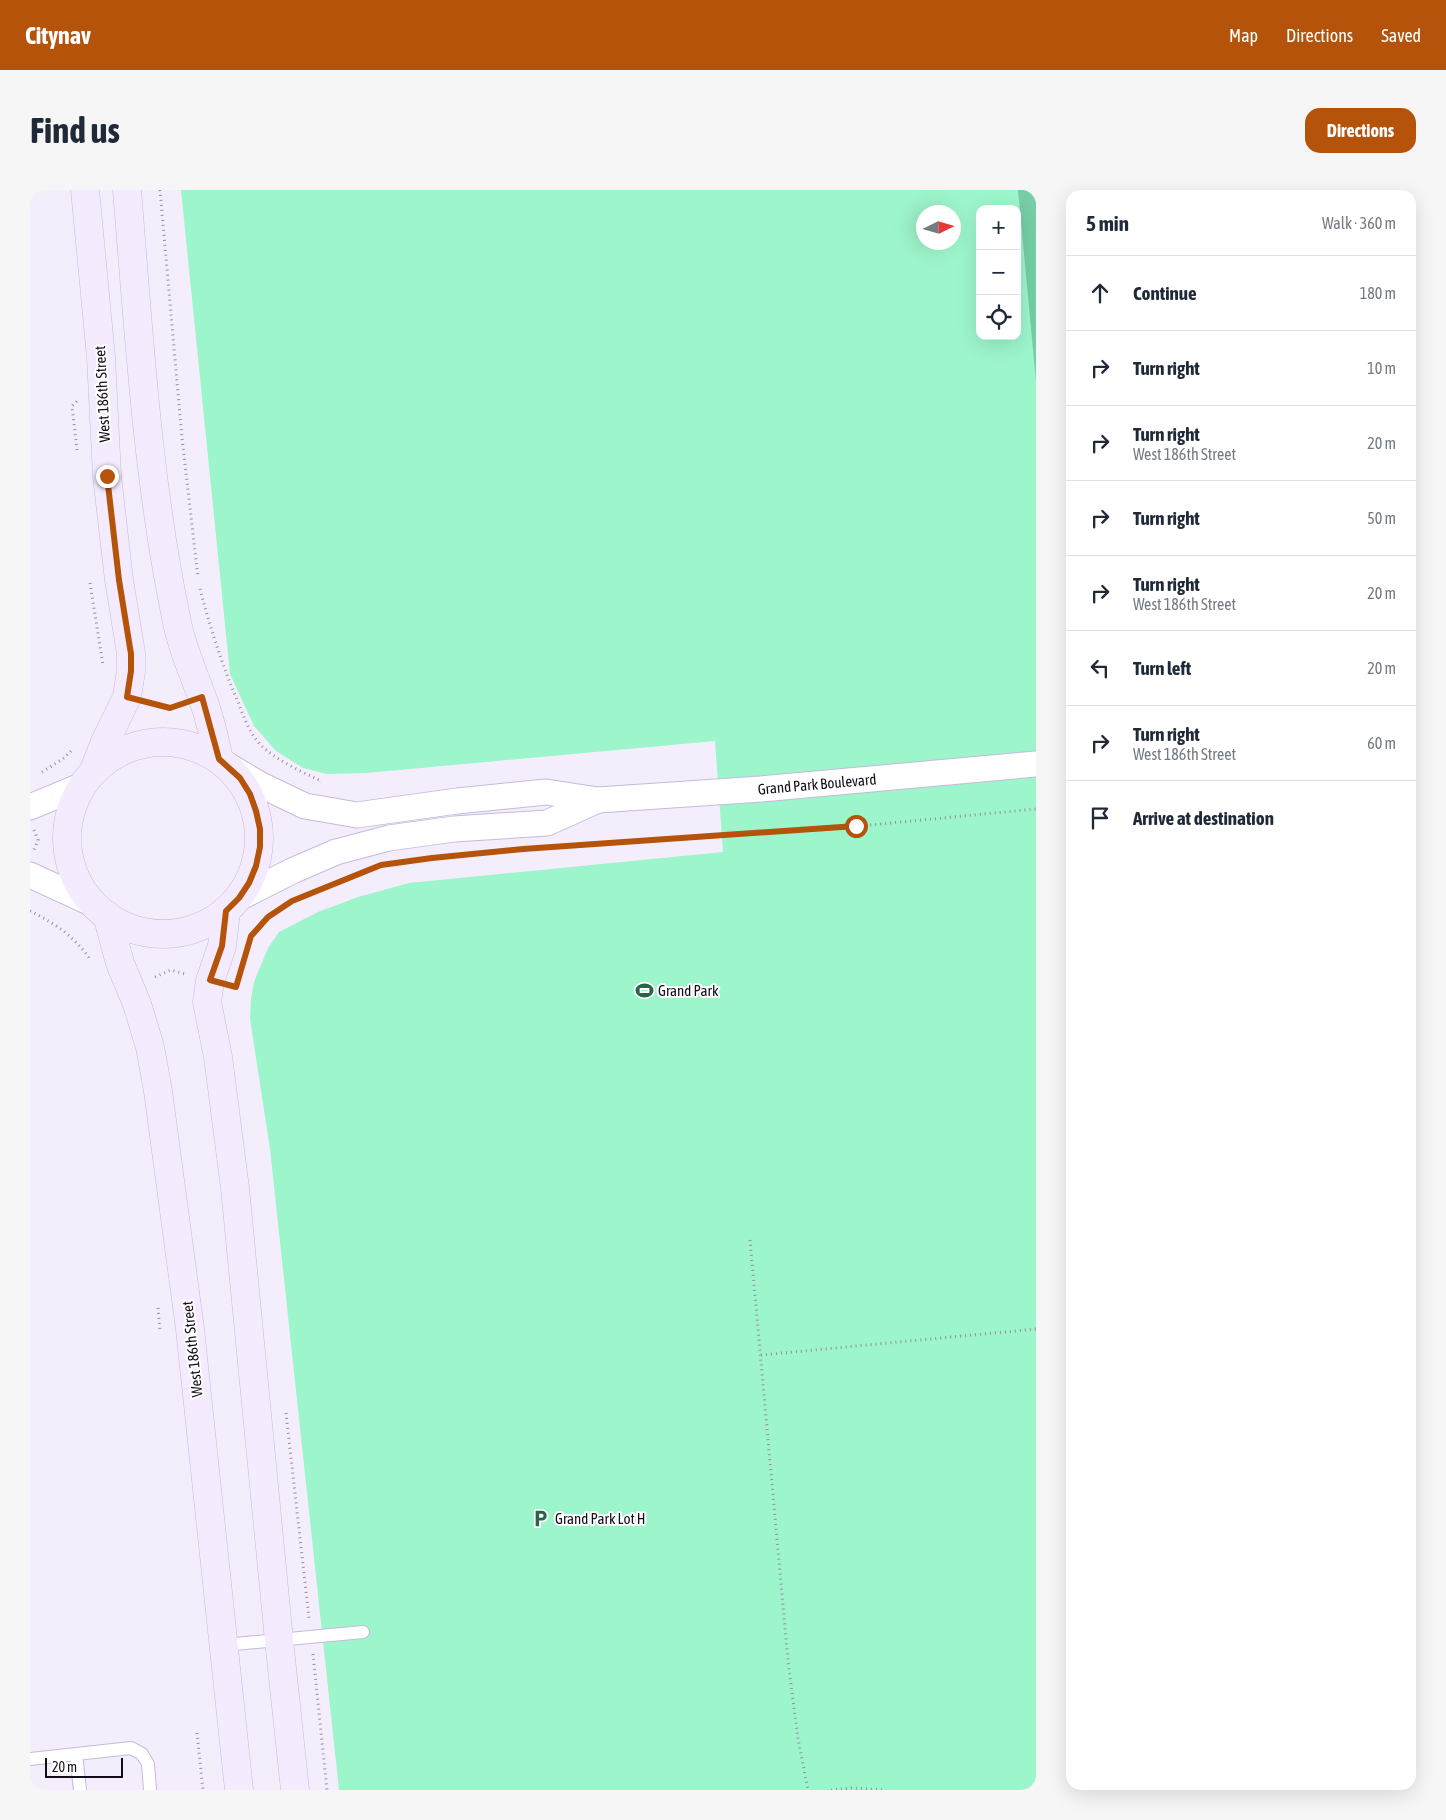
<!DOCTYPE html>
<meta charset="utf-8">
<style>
:root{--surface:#fff;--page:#f6f6f7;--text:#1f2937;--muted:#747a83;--line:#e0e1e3;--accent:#b45309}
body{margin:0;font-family:"Asap Condensed",sans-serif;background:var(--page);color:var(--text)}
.controls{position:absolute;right:15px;top:15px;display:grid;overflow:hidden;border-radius:10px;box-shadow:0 5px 20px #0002}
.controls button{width:45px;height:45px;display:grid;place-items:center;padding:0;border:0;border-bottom:1px solid var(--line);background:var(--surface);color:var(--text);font:25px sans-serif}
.compass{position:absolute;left:886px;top:15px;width:45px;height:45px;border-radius:50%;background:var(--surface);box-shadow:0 5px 20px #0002;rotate:85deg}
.scale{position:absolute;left:15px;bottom:12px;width:78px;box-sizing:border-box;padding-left:5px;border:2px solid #130e1a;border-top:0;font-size:14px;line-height:18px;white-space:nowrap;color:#130e1a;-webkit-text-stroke:4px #fff;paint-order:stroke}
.stop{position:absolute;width:15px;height:15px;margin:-11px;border:4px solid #b45309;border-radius:50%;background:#fff}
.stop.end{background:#b45309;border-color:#fff;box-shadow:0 1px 5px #0008}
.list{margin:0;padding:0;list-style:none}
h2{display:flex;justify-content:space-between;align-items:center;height:65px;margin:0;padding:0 20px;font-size:21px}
h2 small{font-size:16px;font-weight:400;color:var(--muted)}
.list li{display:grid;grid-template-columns:32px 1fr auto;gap:15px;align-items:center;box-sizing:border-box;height:75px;padding:0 20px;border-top:1px solid var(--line)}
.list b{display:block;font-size:19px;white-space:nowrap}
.list p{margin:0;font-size:16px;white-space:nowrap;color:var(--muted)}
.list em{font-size:16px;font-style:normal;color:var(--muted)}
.icon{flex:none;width:28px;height:28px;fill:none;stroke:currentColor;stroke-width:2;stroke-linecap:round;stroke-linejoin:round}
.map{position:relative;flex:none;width:1006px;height:1600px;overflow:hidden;border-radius:15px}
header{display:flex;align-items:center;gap:30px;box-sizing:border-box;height:70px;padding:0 25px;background:var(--accent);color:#fff}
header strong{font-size:24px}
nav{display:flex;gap:28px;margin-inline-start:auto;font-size:18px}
.intro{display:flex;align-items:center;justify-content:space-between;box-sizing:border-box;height:120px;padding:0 30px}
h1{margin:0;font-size:35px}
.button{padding:12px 22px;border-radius:15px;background:var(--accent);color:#fff;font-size:18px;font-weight:700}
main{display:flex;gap:30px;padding:0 30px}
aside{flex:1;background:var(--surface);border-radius:15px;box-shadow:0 5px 20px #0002}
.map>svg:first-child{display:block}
</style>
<header>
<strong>Citynav</strong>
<nav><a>Map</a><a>Directions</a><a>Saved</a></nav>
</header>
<div class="intro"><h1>Find us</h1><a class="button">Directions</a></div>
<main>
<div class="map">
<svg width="1006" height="1600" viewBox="0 0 1006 1600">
<rect width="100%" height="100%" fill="#f4eefc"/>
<path fill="#9df5cb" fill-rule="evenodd" d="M151,0H1006V1600H309L240,959L220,829L221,809L224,792L238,758L249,742L288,722L328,707L379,693L693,662L685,551L336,583L297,584L273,578L246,561L224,536L200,484ZM950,19H987V146H950ZM894,22H924V52H894Z"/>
<path fill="#75cea5" d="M988,0H1006V192Z"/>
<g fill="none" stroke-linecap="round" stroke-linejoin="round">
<defs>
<g id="lane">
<path d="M194,1455L333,1442"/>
<path d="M46,1564L50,1600"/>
<path d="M0,1569L101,1558L112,1564L118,1574L120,1600"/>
</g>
<g id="street">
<path d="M197,575L231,595L275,616L327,625L427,611L516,602L568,610L731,599L1006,574"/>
<path d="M0,617L53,595"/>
<path d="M0,685L63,714"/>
<path d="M209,708L262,681L306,662L359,648L424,639L517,633L568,610"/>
</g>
<g id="secondary">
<path d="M55,0L71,167L77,286L89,390L101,463V481L97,507L76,550L64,580"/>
<path d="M97,0C109,144 117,290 147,432C152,458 163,482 172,507C180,527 184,548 189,569"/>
<circle cx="133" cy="648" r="96"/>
<path d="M196,721L192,756L180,791L177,812L188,867L205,998L249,1450L265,1600"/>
<path d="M77,725L90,773L107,814L120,857L128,901L160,1139L209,1600"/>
</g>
</defs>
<use href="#lane" stroke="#c7b9db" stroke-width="14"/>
<use href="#street" stroke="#c7b9db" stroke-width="27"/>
<use href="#secondary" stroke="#c7b9db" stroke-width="29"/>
<g stroke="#96909e" stroke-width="3" stroke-dasharray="1 4" stroke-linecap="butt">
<path d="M130,0L152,248L168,387"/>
<path d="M47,260L42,216L47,211"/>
<path d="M60,393L73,475"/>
<path d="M170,399C180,437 192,475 208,512C214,528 221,547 234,558C250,572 272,582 291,591L290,592"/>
<path d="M121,514L140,519L146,516"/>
<path d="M12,582L34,568L41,561"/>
<path d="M4,640L8,650L4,660"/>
<path d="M531,656L714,643L788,640L1006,619"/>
<path d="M266,710L327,685"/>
<path d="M0,721C23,732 45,747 59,768"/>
<path d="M221,747L238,727L256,715"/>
<path d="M125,787L141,780L155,784"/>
<path d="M720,1050L758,1471L768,1549L778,1600"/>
<path d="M128,1118L130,1140"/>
<path d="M731,1165L1006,1139"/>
<path d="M256,1223L279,1428"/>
<path d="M283,1464L297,1600"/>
<path d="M167,1543L173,1600"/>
<path d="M801,1600L821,1598L856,1600"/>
</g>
<use href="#lane" stroke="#fff" stroke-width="12"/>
<use href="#street" stroke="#fff" stroke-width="25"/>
<use href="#secondary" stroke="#f4ecfe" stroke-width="28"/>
</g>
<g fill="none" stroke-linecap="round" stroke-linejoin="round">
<path stroke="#b45309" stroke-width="6" d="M77,286L89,390L101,464V481L97,507L140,518L172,507L189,569L210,588L220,604L226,621L230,639V657L226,676L219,693L209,708L196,721L192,756L180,790L206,797L221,746L238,727L262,711L351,675L402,668L493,659L826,636"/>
</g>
<defs>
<symbol id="stadium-bare" viewBox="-9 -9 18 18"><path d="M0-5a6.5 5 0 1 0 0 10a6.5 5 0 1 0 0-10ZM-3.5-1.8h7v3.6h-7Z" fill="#2b634a" stroke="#fff" stroke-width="2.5" paint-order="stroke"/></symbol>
<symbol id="parking-bare" viewBox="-9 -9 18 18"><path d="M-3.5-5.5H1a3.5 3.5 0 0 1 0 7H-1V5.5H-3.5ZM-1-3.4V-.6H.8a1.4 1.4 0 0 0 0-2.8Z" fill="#2b634a" stroke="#fff" stroke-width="2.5" paint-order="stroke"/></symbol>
</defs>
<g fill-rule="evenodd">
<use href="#stadium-bare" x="602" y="788" width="25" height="25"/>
<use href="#parking-bare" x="498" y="1316" width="25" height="25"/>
</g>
<g text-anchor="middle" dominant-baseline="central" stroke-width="4" stroke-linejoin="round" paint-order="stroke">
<g font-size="15" fill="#130e1a" stroke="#fff">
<text transform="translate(72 204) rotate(-93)">West 186th Street</text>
<text transform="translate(787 594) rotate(-5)">Grand Park Boulevard</text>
<text transform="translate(162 1159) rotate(-96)">West 186th Street</text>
</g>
<g font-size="15" fill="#130e1a" stroke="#fff" text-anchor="start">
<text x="628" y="800">Grand Park</text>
<text x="525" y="1328">Grand Park Lot H</text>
</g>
</g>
</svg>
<div class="controls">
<button>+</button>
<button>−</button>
<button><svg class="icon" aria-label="locate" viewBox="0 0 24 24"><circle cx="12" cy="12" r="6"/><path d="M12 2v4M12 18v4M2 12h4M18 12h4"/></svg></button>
</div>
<svg class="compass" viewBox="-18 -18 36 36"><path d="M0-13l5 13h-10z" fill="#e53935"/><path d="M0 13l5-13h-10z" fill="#747a83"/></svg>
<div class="scale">20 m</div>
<div class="stop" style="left:826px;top:636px"></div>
<div class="stop end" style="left:77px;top:286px"></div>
</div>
<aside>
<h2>5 min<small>Walk · 360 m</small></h2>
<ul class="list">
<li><svg class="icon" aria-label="ahead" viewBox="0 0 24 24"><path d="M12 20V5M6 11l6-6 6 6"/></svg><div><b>Continue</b></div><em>180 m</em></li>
<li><svg class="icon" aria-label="right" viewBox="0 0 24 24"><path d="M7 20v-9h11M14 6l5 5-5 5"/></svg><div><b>Turn right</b></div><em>10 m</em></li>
<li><svg class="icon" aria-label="right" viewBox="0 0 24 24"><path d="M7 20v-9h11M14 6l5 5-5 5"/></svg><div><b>Turn right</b><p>West 186th Street</p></div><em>20 m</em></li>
<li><svg class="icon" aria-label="right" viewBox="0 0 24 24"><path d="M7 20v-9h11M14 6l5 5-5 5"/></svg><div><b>Turn right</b></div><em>50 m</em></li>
<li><svg class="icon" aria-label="right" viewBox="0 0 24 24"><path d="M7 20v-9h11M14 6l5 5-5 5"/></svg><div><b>Turn right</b><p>West 186th Street</p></div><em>20 m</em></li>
<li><svg class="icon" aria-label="left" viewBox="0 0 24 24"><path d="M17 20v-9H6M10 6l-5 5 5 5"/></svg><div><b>Turn left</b></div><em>20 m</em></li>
<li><svg class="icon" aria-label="right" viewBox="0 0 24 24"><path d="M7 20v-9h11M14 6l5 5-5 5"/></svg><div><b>Turn right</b><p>West 186th Street</p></div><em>60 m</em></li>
<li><svg class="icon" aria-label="arrive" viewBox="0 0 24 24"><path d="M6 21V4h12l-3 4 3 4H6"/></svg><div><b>Arrive at destination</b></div></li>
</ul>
</aside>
</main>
